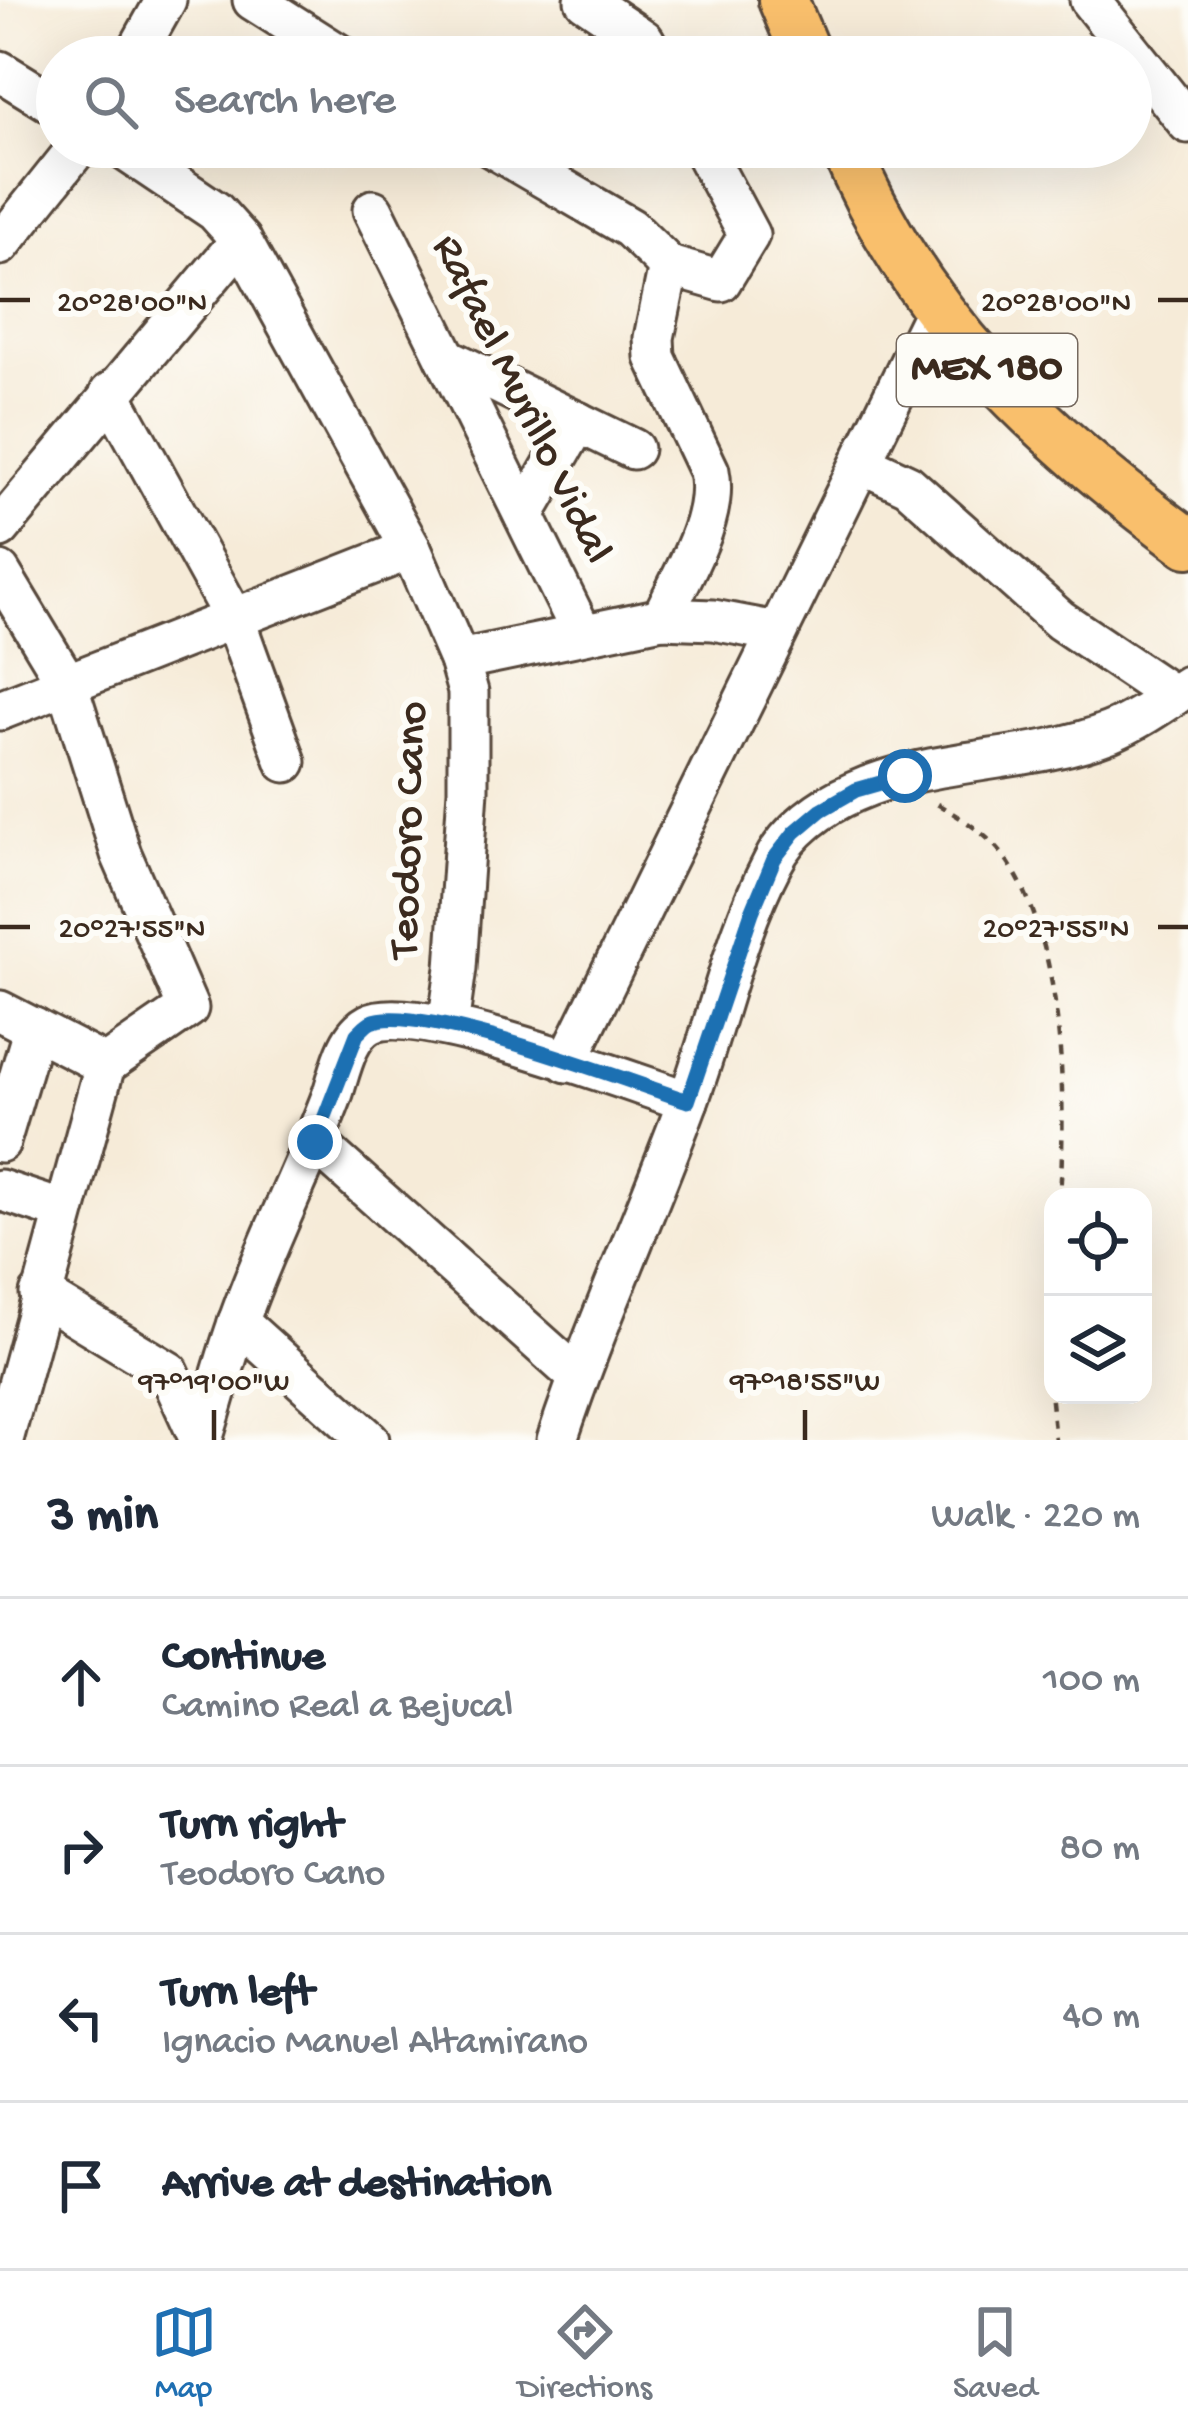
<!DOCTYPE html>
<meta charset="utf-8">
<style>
:root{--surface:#fff;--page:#f2f2f3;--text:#1f2937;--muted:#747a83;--line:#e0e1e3;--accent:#1f6fb2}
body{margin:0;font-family:"Gochi Hand",sans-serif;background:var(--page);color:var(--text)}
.controls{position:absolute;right:36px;bottom:36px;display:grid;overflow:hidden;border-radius:24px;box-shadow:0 12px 48px #0002}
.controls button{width:108px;height:108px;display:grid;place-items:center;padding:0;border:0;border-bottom:3px solid var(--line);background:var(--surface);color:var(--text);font:60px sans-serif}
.stop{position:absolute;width:36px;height:36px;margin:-27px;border:9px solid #1f6fb2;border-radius:50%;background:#fff}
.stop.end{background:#1f6fb2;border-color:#fff;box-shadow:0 3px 12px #0008}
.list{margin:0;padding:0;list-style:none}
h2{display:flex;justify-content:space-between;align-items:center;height:156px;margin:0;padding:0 48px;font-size:51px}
h2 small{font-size:39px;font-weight:400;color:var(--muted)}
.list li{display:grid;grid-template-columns:78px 1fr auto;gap:36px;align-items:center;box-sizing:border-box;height:168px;padding:0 48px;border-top:3px solid var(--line)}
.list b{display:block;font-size:45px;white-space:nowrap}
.list p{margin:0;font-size:39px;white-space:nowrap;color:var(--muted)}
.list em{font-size:39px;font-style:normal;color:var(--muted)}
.icon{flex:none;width:66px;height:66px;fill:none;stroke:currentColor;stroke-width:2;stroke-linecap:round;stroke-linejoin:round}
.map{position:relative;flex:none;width:1188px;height:1440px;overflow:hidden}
.search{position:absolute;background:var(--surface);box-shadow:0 12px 48px #0002;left:36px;right:36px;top:36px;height:132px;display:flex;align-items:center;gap:30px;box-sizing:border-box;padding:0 42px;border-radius:66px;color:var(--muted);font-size:45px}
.sheet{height:828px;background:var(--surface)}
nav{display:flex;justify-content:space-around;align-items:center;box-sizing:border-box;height:168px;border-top:3px solid var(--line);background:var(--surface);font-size:33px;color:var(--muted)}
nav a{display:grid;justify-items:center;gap:6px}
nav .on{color:var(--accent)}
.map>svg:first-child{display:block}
</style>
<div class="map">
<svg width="1188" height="1440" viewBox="0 0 1188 1440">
<rect width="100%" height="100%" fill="#fdfcf7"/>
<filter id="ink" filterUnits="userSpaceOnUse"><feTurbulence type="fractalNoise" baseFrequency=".00833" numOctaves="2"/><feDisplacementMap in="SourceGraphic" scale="24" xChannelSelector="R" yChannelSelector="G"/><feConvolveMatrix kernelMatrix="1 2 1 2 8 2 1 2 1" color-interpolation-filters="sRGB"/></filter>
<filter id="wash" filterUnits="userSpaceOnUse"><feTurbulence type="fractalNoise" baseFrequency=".004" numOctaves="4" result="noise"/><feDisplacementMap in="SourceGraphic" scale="48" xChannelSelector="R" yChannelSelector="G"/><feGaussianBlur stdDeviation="2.7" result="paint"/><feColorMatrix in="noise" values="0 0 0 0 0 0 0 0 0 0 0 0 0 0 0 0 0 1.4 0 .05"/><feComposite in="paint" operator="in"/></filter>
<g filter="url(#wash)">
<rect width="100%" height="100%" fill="#f6ebd8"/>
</g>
<g filter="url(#ink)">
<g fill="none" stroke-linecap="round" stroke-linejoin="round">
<defs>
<g id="minor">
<path d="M253,0L343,57"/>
<path d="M585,0L644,40L653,57"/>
<path d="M1090,0L1188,123"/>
<path d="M134,57L166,0"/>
<path d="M0,71L57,106"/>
<path d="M120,147L215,211L241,240L411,549L459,660L468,692V790L456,968L448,1026"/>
<path d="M491,147L630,228L669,266"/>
<path d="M373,210L582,633"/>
<path d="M0,245L78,147"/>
<path d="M669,266L721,281L749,235L702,147"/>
<path d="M446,358L633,449"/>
<path d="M110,393L234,618L286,762"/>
<path d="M861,463L908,485L1060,620L1173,696"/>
<path d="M524,515L578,422"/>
<path d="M0,528L241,240"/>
<path d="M0,572L67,683L121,854L188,1008L105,1065L3,1440"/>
<path d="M662,618C681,576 719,519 709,471L655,357L654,338L669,266"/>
<path d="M459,660L662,618L713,620L777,632"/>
<path d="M0,710L411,549"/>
<path d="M0,1011L105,1065"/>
<path d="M567,1062L935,311"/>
<path d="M0,1142L34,1028"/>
<path d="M315,1142L578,1377"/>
<path d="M0,1190L64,1211"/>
<path d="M40,1294L169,1372L200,1440"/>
<path d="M238,1322L369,1440"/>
<path d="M202,1440C214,1402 224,1363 237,1326C264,1247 303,1173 332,1096C340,1073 346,1036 369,1024C414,1000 632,1083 688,1101"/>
<path d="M557,1440C595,1325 646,1215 688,1101C717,1023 734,936 773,862C789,830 822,806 854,792C934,756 1029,764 1110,732C1137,721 1164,702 1188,686"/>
</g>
<g id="major">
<path d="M783,0L807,57"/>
<path d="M845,147C918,322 1039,432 1188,543"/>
</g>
</defs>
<use href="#minor" stroke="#57473a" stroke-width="45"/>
<use href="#major" stroke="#57473a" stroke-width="54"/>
<g stroke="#57473a" stroke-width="4.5" stroke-dasharray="9 9" stroke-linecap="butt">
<path d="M937,804C963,819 990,835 1008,862C1065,946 1066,1099 1060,1197"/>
<path d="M1053,1328L1050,1392L1055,1440"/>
</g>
<use href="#minor" stroke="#fff" stroke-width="39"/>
<use href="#major" stroke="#f9bf6c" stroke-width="48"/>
</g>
</g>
<g fill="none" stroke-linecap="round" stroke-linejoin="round" filter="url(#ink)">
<path stroke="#1f6fb2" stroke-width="15" d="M315,1142L357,1034C362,1030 365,1025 371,1022C418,1001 632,1083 688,1101L752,912L774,859L795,832L821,810L856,790L905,776"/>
</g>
<path fill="none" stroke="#3b2a1e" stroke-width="4.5" d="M0,300H30M1158,300H1188M0,927H30M1158,927H1188M214,1410V1440M805,1410V1440"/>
<g text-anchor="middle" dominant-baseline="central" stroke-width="12" stroke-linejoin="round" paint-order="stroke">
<rect fill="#fdfcf7" stroke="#75695f" stroke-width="3" x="897" y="334" width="180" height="72" rx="9"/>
<g font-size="42" font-weight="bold" fill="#3b2a1e">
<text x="987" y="370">MEX 180</text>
</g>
<g font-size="45" fill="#3b2a1e" stroke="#fdfcf7">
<text transform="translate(520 400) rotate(64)">Rafael Murillo Vidal</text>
<text transform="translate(411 830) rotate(-88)">Teodoro Cano</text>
</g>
</g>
<g font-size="30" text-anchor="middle" fill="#3b2a1e" stroke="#fdfcf7" stroke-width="12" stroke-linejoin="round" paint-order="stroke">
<text x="132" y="311">20°28'00"N</text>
<text x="1056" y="311">20°28'00"N</text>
<text x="132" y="937">20°27'55"N</text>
<text x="1056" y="937">20°27'55"N</text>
<text x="214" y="1390">97°19'00"W</text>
<text x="805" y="1390">97°18'55"W</text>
</g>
</svg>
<div class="controls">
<button><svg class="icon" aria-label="locate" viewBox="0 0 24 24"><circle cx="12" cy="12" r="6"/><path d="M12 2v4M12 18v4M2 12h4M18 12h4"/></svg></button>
<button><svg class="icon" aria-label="layers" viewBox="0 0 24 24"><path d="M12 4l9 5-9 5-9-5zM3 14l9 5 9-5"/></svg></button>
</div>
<div class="stop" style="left:905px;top:776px"></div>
<div class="stop end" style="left:315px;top:1142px"></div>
<div class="search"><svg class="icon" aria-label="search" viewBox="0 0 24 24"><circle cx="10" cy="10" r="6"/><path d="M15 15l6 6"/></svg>Search here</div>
</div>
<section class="sheet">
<h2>3 min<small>Walk · 220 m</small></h2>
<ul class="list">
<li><svg class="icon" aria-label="ahead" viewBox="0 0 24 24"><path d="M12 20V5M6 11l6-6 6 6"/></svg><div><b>Continue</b><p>Camino Real a Bejucal</p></div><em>100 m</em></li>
<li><svg class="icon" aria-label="right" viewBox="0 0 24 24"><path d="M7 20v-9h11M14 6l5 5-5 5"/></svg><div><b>Turn right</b><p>Teodoro Cano</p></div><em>80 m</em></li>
<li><svg class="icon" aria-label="left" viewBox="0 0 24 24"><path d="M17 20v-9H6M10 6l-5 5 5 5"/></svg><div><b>Turn left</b><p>Ignacio Manuel Altamirano</p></div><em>40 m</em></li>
<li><svg class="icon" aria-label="arrive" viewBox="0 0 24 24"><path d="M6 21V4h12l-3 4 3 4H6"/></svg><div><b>Arrive at destination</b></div></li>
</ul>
</section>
<nav>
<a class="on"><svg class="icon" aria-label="map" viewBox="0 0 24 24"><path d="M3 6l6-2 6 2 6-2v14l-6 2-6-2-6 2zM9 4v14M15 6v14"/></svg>Map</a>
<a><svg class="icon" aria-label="directions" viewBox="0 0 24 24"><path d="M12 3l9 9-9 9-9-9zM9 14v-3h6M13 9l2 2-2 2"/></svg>Directions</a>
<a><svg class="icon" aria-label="saved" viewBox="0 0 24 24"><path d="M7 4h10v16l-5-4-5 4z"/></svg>Saved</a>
</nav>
